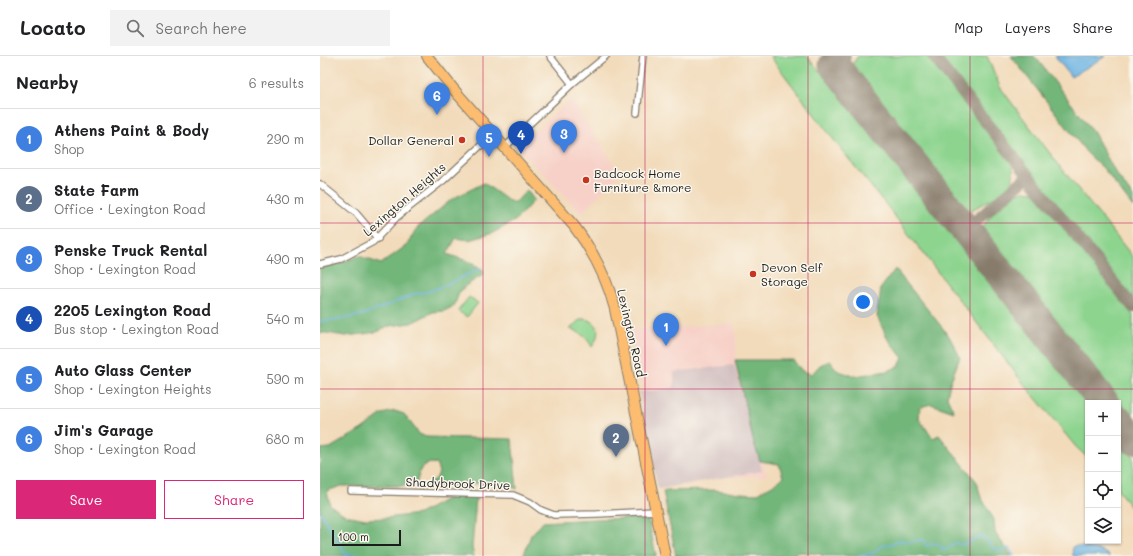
<!DOCTYPE html>
<meta charset="utf-8">
<style>
:root{--surface:#fff;--page:#f2f2f2;--text:#202124;--muted:#757577;--line:#e0e0e0;--accent:#db2777}
body{margin:0;font-family:Mali,sans-serif;background:var(--page);color:var(--text)}
.controls{position:absolute;right:12px;bottom:12px;display:grid;overflow:hidden;border-radius:0px;box-shadow:0 1px 3px #0004}
.controls button{width:36px;height:36px;display:grid;place-items:center;padding:0;border:0;border-bottom:1px solid var(--line);background:var(--surface);color:var(--text);font:20px sans-serif}
.scale{position:absolute;left:12px;bottom:10px;width:69px;box-sizing:border-box;padding-left:4px;border:2px solid #1c1c1c;border-top:0;font-size:11px;line-height:14px;white-space:nowrap;color:#1c1c1c;-webkit-text-stroke:3px #fbf7ec;paint-order:stroke}
.you{position:absolute;left:543px;top:246px;width:14px;height:14px;margin:-10px;border:3px solid #fff;border-radius:50%;background:#1a73e8;box-shadow:0 0 0 6px #1a73e833}
.badge{display:grid;place-items:center;width:26px;height:26px;border-radius:50%;background:var(--accent);color:#fff;font-size:13px;font-weight:700}
.pin{position:absolute;translate:-50% -33px;filter:drop-shadow(0 1px 2px #0008)}
.pin::after{content:'';position:absolute;top:21px;width:14px;height:12px;background:inherit;clip-path:polygon(0 0,100% 0,50% 100%)}
.list{margin:0;padding:0;list-style:none}
h2{display:flex;justify-content:space-between;align-items:center;height:52px;margin:0;padding:0 16px;font-size:17px}
h2 small{font-size:13px;font-weight:400;color:var(--muted)}
.list li{display:grid;grid-template-columns:26px 1fr auto;gap:12px;align-items:center;box-sizing:border-box;height:60px;padding:0 16px;border-top:1px solid var(--line)}
.list b{display:block;font-size:15px;white-space:nowrap}
.list p{margin:0;font-size:13px;white-space:nowrap;color:var(--muted)}
.list em{font-size:13px;font-style:normal;color:var(--muted)}
.actions{display:flex;gap:8px;padding:12px 16px}
.actions a{flex:1;padding:9px 0;border:1px solid var(--accent);border-radius:0px;text-align:center;font-size:14px;color:var(--accent)}
.actions .main{background:var(--accent);color:#fff}
.icon{flex:none;width:22px;height:22px;fill:none;stroke:currentColor;stroke-width:2;stroke-linecap:round;stroke-linejoin:round}
.map{position:relative;flex:none;width:813px;height:500px;overflow:hidden}
header{display:flex;align-items:center;gap:24px;box-sizing:border-box;height:56px;padding:0 20px;background:var(--surface);border-bottom:1px solid var(--line)}
header strong{font-size:19px}
nav{display:flex;gap:22px;margin-inline-start:auto;font-size:14px}
.search{width:280px;height:36px;background:var(--page);display:flex;align-items:center;gap:10px;box-sizing:border-box;padding:0 14px;border-radius:0px;color:var(--muted);font-size:15px}
main{display:flex}
aside{flex:1;background:var(--surface)}
.map>svg:first-child{display:block}
</style>
<header>
<strong>Locato</strong>
<div class="search"><svg class="icon" aria-label="search" viewBox="0 0 24 24"><circle cx="10" cy="10" r="6"/><path d="M15 15l6 6"/></svg>Search here</div>
<nav><a>Map</a><a>Layers</a><a>Share</a></nav>
</header>
<main>
<aside>
<h2>Nearby<small>6 results</small></h2>
<ul class="list">
<li><span class="badge" style="background:#3f7fe0">1</span><div><b>Athens Paint &amp; Body</b><p>Shop</p></div><em>290 m</em></li>
<li><span class="badge" style="background:#5c6f8a">2</span><div><b>State Farm</b><p>Office · Lexington Road</p></div><em>430 m</em></li>
<li><span class="badge" style="background:#3f7fe0">3</span><div><b>Penske Truck Rental</b><p>Shop · Lexington Road</p></div><em>490 m</em></li>
<li><span class="badge" style="background:#1a4fb4">4</span><div><b>2205 Lexington Road</b><p>Bus stop · Lexington Road</p></div><em>540 m</em></li>
<li><span class="badge" style="background:#3f7fe0">5</span><div><b>Auto Glass Center</b><p>Shop · Lexington Heights</p></div><em>590 m</em></li>
<li><span class="badge" style="background:#3f7fe0">6</span><div><b>Jim's Garage</b><p>Shop · Lexington Road</p></div><em>680 m</em></li>
</ul>
<div class="actions"><a class="main">Save</a><a>Share</a></div>
</aside>
<div class="map">
<svg width="813" height="500" viewBox="0 0 813 500">
<rect width="100%" height="100%" fill="#fbf7ec"/>
<filter id="ink" filterUnits="userSpaceOnUse"><feTurbulence type="fractalNoise" baseFrequency=".025" numOctaves="2"/><feDisplacementMap in="SourceGraphic" scale="8" xChannelSelector="R" yChannelSelector="G"/><feConvolveMatrix kernelMatrix="1 2 1 2 8 2 1 2 1" color-interpolation-filters="sRGB"/></filter>
<filter id="wash" filterUnits="userSpaceOnUse"><feTurbulence type="fractalNoise" baseFrequency=".012" numOctaves="4" result="noise"/><feDisplacementMap in="SourceGraphic" scale="16" xChannelSelector="R" yChannelSelector="G"/><feGaussianBlur stdDeviation="0.9" result="paint"/><feColorMatrix in="noise" values="0 0 0 0 0 0 0 0 0 0 0 0 0 0 0 0 0 1.4 0 .05"/><feComposite in="paint" operator="in"/></filter>
<g filter="url(#wash)">
<rect width="100%" height="100%" fill="#f2dbbb"/>
<g fill="#f7d1c8">
<path d="M251,43L300,118L261,157L197,91Z"/>
<path d="M415,268L417,312L447,420L349,424L308,274Z"/>
</g>
<path fill="#d2bfc0" d="M414,309L442,415L338,433L319,336L354,332V316Z"/>
<g fill="#8dd48f" stroke="#547856">
<path d="M450,0H487L499,15L502,13L770,347H768V402L756,391L700,323L567,150L520,92Z"/>
<path d="M538,0H606L692,107C693,113 694,119 692,125C686,137 657,152 645,156L530,12Z"/>
<path d="M619,0H667L680,31L694,50L735,104L813,201V242Z"/>
<path d="M703,135L713,136L721,143L813,259V367L661,177V173C671,159 686,141 703,135Z"/>
<path d="M149,241L158,247L147,261L138,255Z"/>
<path d="M263,263C282,265 280,279 272,291C267,281 260,276 250,273L258,265Z"/>
<path d="M798,382L813,401V454L798,434Z"/>
</g>
<g fill="#72b67a" stroke="#47694b">
<path d="M691,0H714L717,3L774,77L795,116L813,141V151L784,113L767,97Z"/>
<path d="M164,127L190,146H196L207,134L214,144L196,164L173,177L149,184L136,182L127,198L150,206L163,215V219L145,230L139,237L134,250L124,255L113,256L91,267L69,270L57,276L43,278L25,280L7,277H0V212L23,206L39,200L61,208L87,189L96,173L132,143Z"/>
<path d="M575,213L629,280L640,301L630,327L627,341L634,356L611,348L600,351L599,363L613,382L619,379L657,426L660,439L674,464L675,477L692,500H502L500,498L480,496L470,500H356L343,435L395,434L420,437L437,438C446,431 456,429 463,421L459,408L440,405L433,384L415,304H473L482,315L492,318L500,309L510,305L518,315L535,320L568,315L579,310L583,302L567,282L557,260L561,232Z"/>
<path d="M75,355L84,358L99,378L107,381L192,383L197,433L181,426L109,430V427L116,423L119,416L116,408L110,407L101,412L96,428L80,430H21L7,435L10,449L25,459L46,463L66,462L99,458L132,440L156,442L152,492L154,500H0V393L10,392L42,373L62,358Z"/>
<path d="M328,462L336,500H199L204,498L211,479L223,466L275,463Z"/>
</g>
<g fill="#6bb2e2" stroke="#44677f">
<path d="M735,0H786L751,21Z"/>
<path d="M757,490L780,494L790,500H753L752,491Z"/>
</g>
<g fill="none" stroke-linecap="round" stroke-linejoin="round">
<g stroke="#6bb2e2" stroke-width="1.5">
<path d="M0,265L23,263L49,257L94,238L107,236L126,229L161,212"/>
<path d="M0,456L27,500"/>
<path d="M27,498L44,500"/>
<path d="M539,500L554,497L561,490L572,488L581,484L585,486L604,484L605,488L607,490L613,487C618,487 621,489 623,494L627,493L635,487C649,492 651,482 663,480L674,493L680,495L689,492L694,500"/>
</g>
<g stroke="#877c6c" stroke-width="12">
<path d="M613,0L813,251"/>
<path d="M514,9L525,0"/>
<path d="M645,174L708,120"/>
</g>
<g stroke="#877c6c" stroke-width="31">
<path d="M514,9L784,347"/>
<path d="M798,364L813,383"/>
</g>
</g>
</g>
<g filter="url(#ink)">
<g fill="none" stroke-linecap="round" stroke-linejoin="round">
<defs>
<g id="street">
<path d="M230,0L252,28"/>
<path d="M317,57L323,0"/>
<path d="M185,91L252,28L286,0"/>
<path d="M0,128L36,157L58,183"/>
<path d="M0,208L21,203L53,186L77,161L124,124L173,78"/>
<path d="M31,435L193,439L210,446L221,454L234,459L277,458L336,455"/>
</g>
<path id="highway" d="M107,0L135,35L254,170C273,195 287,222 295,253L345,500"/>
</defs>
<use href="#street" stroke="#877c6c" stroke-width="8"/>
<use href="#highway" stroke="#877c6c" stroke-width="12"/>
<use href="#street" stroke="#fff" stroke-width="5.5"/>
<use href="#highway" stroke="#fcbd6f" stroke-width="10"/>
</g>
</g>
<path fill="none" stroke="#c2185b" stroke-width="1" stroke-opacity="0.55" d="M163,0V500M325,0V500M488,0V500M650,0V500M0,167H813M0,333H813"/>
<g fill="#c8321e" stroke="#fbf7ec" stroke-width="1.5">
<circle cx="142" cy="84" r="4"/>
<circle cx="266" cy="124" r="4"/>
<circle cx="433" cy="218" r="4"/>
</g>
<g text-anchor="middle" dominant-baseline="central" stroke-width="3" stroke-linejoin="round" paint-order="stroke">
<g font-size="12" fill="#1c1c1c" stroke="#fbf7ec" text-anchor="start">
<text x="134" y="84" text-anchor="end">Dollar General</text>
<text x="274" y="117">Badcock Home<tspan x="274" dy="14">Furniture &amp;more</tspan></text>
<text x="441" y="211">Devon Self<tspan x="441" dy="14">Storage</tspan></text>
</g>
<g font-size="12" fill="#1c1c1c" stroke="#fbf7ec">
<text transform="translate(84 143) rotate(-41)">Lexington Heights</text>
<text transform="translate(312 277) rotate(77)">Lexington Road</text>
<text transform="translate(138 427) rotate(2)">Shadybrook Drive</text>
</g>
</g>
</svg>
<div class="controls">
<button>+</button>
<button>−</button>
<button><svg class="icon" aria-label="locate" viewBox="0 0 24 24"><circle cx="12" cy="12" r="6"/><path d="M12 2v4M12 18v4M2 12h4M18 12h4"/></svg></button>
<button><svg class="icon" aria-label="layers" viewBox="0 0 24 24"><path d="M12 4l9 5-9 5-9-5zM3 14l9 5 9-5"/></svg></button>
</div>
<div class="scale">100 m</div>
<div class="you"></div>
<div class="pin badge" style="left:346px;top:290px;background:#3f7fe0">1</div>
<div class="pin badge" style="left:296px;top:401px;background:#5c6f8a">2</div>
<div class="pin badge" style="left:244px;top:97px;background:#3f7fe0">3</div>
<div class="pin badge" style="left:201px;top:98px;background:#1a4fb4">4</div>
<div class="pin badge" style="left:169px;top:101px;background:#3f7fe0">5</div>
<div class="pin badge" style="left:117px;top:59px;background:#3f7fe0">6</div>
</div>
</main>
